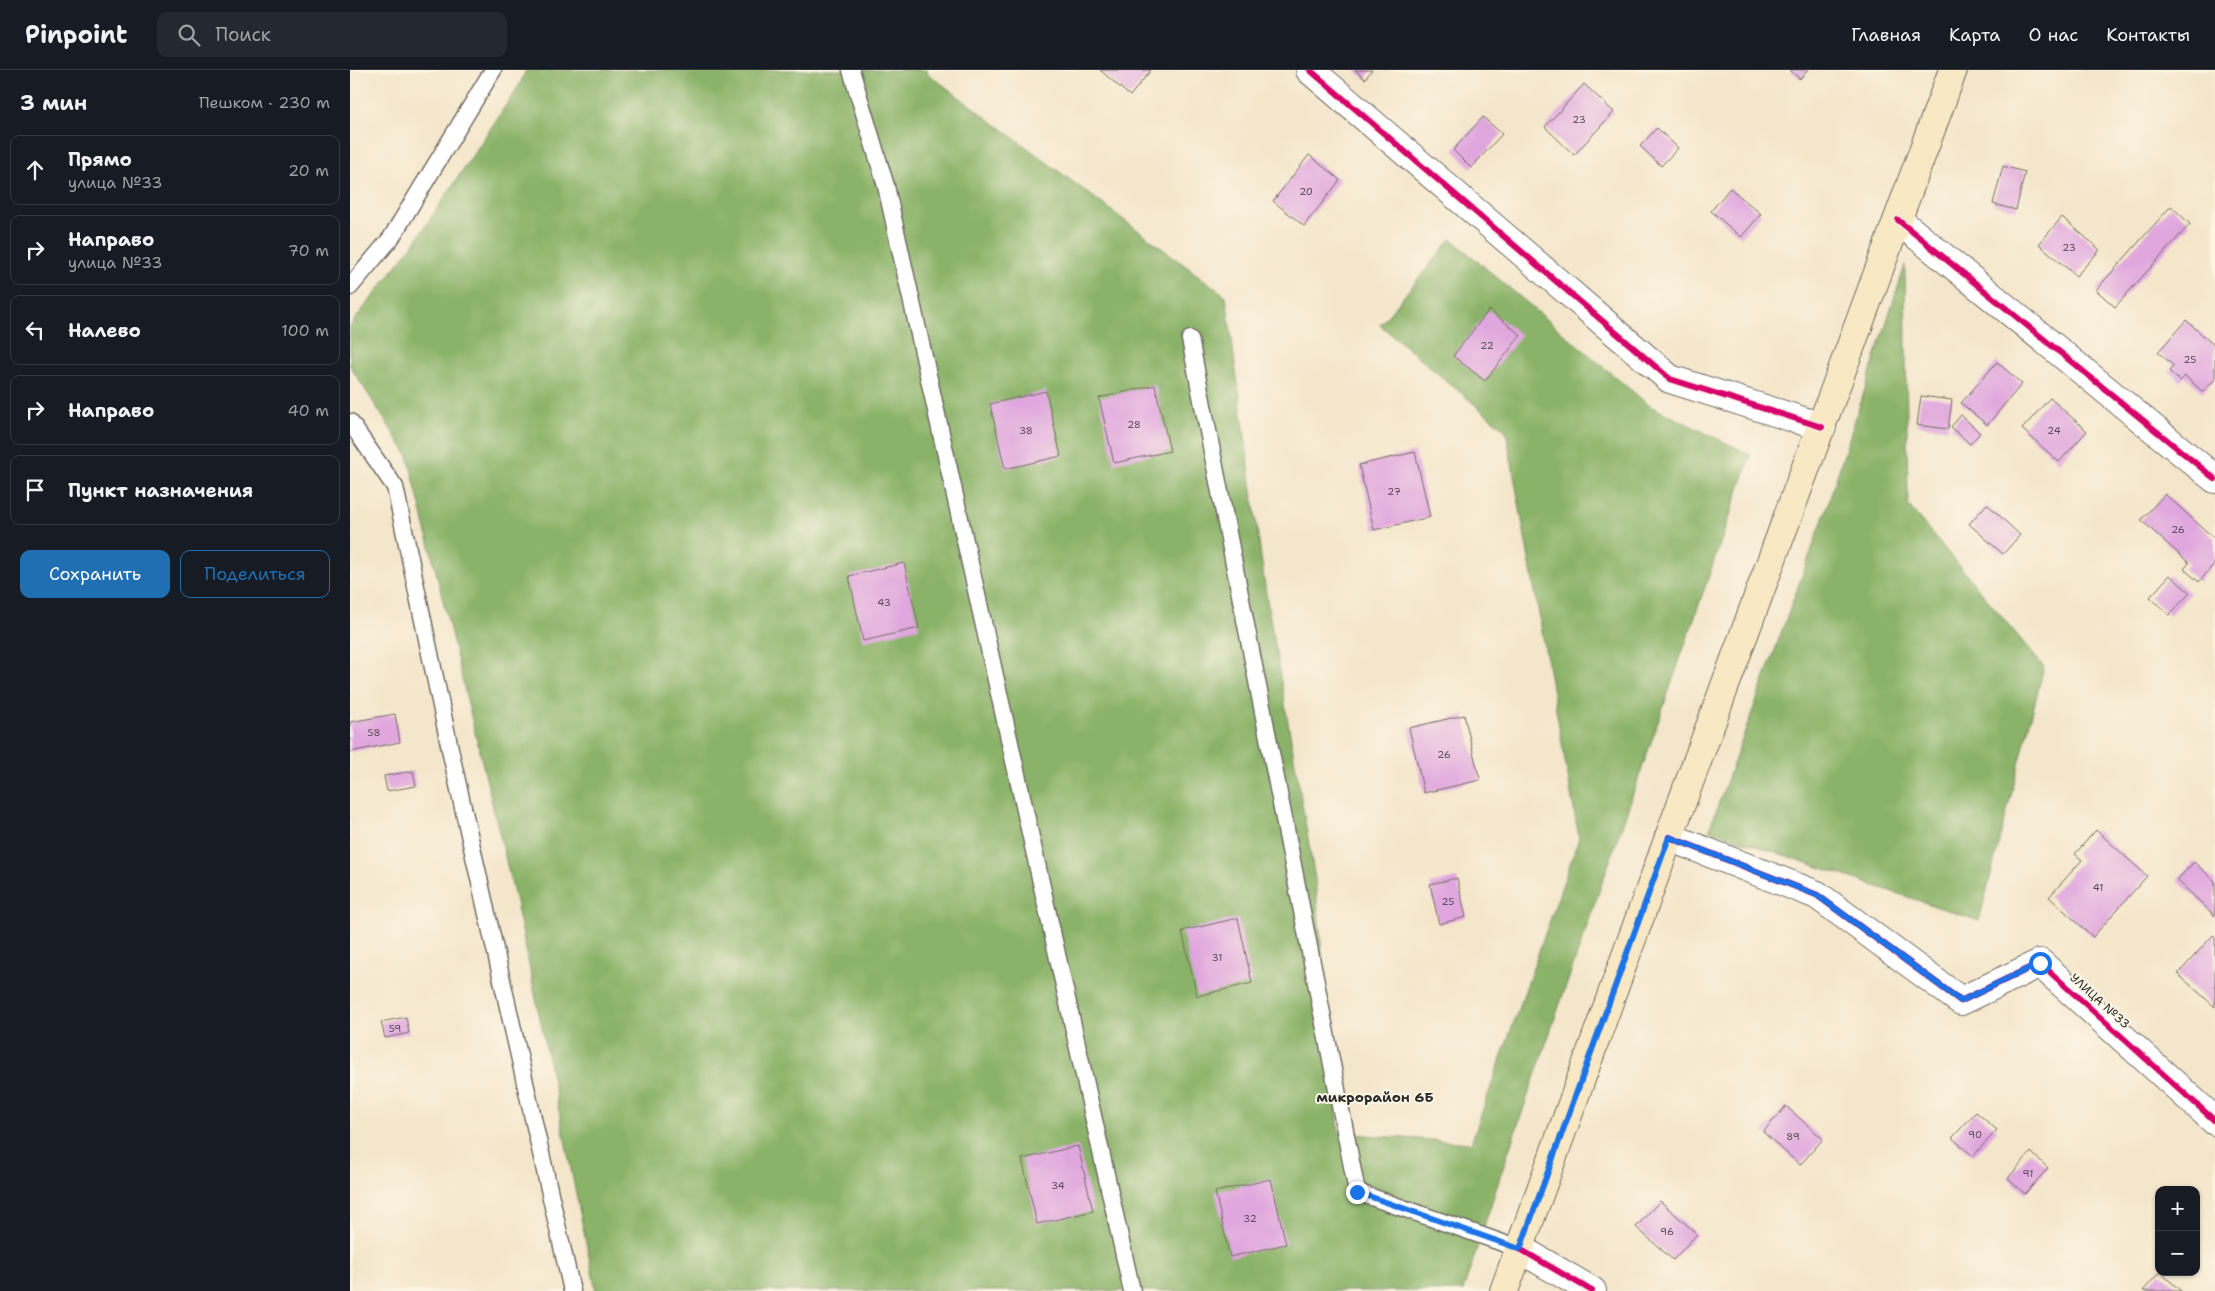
<!DOCTYPE html>
<html lang="ru">
<meta charset="utf-8">
<style>
:root{--surface:#171b24;--page:#242831;--text:#f1f3f6;--muted:#9ea1a6;--line:#363941;--accent:#1f6fb2}
body{margin:0;font-family:"Shantell Sans",sans-serif;background:var(--page);color:var(--text)}
.controls{position:absolute;right:15px;bottom:15px;display:grid;overflow:hidden;border-radius:10px;box-shadow:0 1px 4px #0004}
.controls button{width:45px;height:45px;display:grid;place-items:center;padding:0;border:0;border-bottom:1px solid var(--line);background:var(--surface);color:var(--text);font:25px sans-serif}
.stop{position:absolute;width:15px;height:15px;margin:-11px;border:4px solid #1a73e8;border-radius:50%;background:#fff}
.stop.end{background:#1a73e8;border-color:#fff;box-shadow:0 1px 5px #0008}
.list{margin:0;padding:0;list-style:none}
h2{display:flex;justify-content:space-between;align-items:center;height:65px;margin:0;padding:0 20px;font-size:21px}
h2 small{font-size:16px;font-weight:400;color:var(--muted)}
.list li{display:grid;grid-template-columns:32px 1fr auto;gap:15px;align-items:center;box-sizing:border-box;height:70px;margin:0 10px 10px;padding:0 10px;border:1px solid var(--line);border-radius:10px}
.list b{display:block;font-size:19px;white-space:nowrap}
.list p{margin:0;font-size:16px;white-space:nowrap;color:var(--muted)}
.list em{font-size:16px;font-style:normal;color:var(--muted)}
.actions{display:flex;gap:10px;padding:15px 20px}
.actions a{flex:1;padding:11px 0;border:1px solid var(--accent);border-radius:10px;text-align:center;font-size:18px;color:var(--accent)}
.actions .main{background:var(--accent);color:#fff}
.icon{flex:none;width:28px;height:28px;fill:none;stroke:currentColor;stroke-width:2;stroke-linecap:round;stroke-linejoin:round}
.map{position:relative;flex:none;width:1865px;height:1221px;overflow:hidden}
header{display:flex;align-items:center;gap:30px;box-sizing:border-box;height:70px;padding:0 25px;background:var(--surface);border-bottom:1px solid var(--line)}
header strong{font-size:24px}
nav{display:flex;gap:28px;margin-inline-start:auto;font-size:18px}
.search{width:350px;height:45px;background:var(--page);display:flex;align-items:center;gap:12px;box-sizing:border-box;padding:0 18px;border-radius:10px;color:var(--muted);font-size:19px}
main{display:flex}
aside{flex:1;background:var(--surface)}
.map>svg:first-child{display:block}
</style>
<header>
<strong>Pinpoint</strong>
<div class="search"><svg class="icon" aria-label="search" viewBox="0 0 24 24"><circle cx="10" cy="10" r="6"/><path d="M15 15l6 6"/></svg>Поиск</div>
<nav><a>Главная</a><a>Карта</a><a>О нас</a><a>Контакты</a></nav>
</header>
<main>
<aside>
<h2>3 мин<small>Пешком · 230 m</small></h2>
<ul class="list">
<li><svg class="icon" aria-label="ahead" viewBox="0 0 24 24"><path d="M12 20V5M6 11l6-6 6 6"/></svg><div><b>Прямо</b><p>улица №33</p></div><em>20 m</em></li>
<li><svg class="icon" aria-label="right" viewBox="0 0 24 24"><path d="M7 20v-9h11M14 6l5 5-5 5"/></svg><div><b>Направо</b><p>улица №33</p></div><em>70 m</em></li>
<li><svg class="icon" aria-label="left" viewBox="0 0 24 24"><path d="M17 20v-9H6M10 6l-5 5 5 5"/></svg><div><b>Налево</b></div><em>100 m</em></li>
<li><svg class="icon" aria-label="right" viewBox="0 0 24 24"><path d="M7 20v-9h11M14 6l5 5-5 5"/></svg><div><b>Направо</b></div><em>40 m</em></li>
<li><svg class="icon" aria-label="arrive" viewBox="0 0 24 24"><path d="M6 21V4h12l-3 4 3 4H6"/></svg><div><b>Пункт назначения</b></div></li>
</ul>
<div class="actions"><a class="main">Сохранить</a><a>Поделиться</a></div>
</aside>
<div class="map">
<svg width="1865" height="1221" viewBox="0 0 1865 1221">
<rect width="100%" height="100%" fill="#fcf5e5"/>
<filter id="ink" filterUnits="userSpaceOnUse"><feTurbulence type="fractalNoise" baseFrequency=".02" numOctaves="2"/><feDisplacementMap in="SourceGraphic" scale="10" xChannelSelector="R" yChannelSelector="G"/><feConvolveMatrix kernelMatrix="1 2 1 2 8 2 1 2 1" color-interpolation-filters="sRGB"/></filter>
<filter id="wash" filterUnits="userSpaceOnUse"><feTurbulence type="fractalNoise" baseFrequency=".0096" numOctaves="4" result="noise"/><feDisplacementMap in="SourceGraphic" scale="20" xChannelSelector="R" yChannelSelector="G"/><feGaussianBlur stdDeviation="1.12" result="paint"/><feColorMatrix in="noise" values="0 0 0 0 0 0 0 0 0 0 0 0 0 0 0 0 0 1.4 0 .05"/><feComposite in="paint" operator="in"/></filter>
<g filter="url(#wash)">
<rect width="100%" height="100%" fill="#f4e6cb"/>
<g fill="#8ab268" stroke="#5a6e4a">
<path d="M176,0H577V3L876,226L916,524L965,809L989,1063L1121,1073L1229,768L1156,361L1030,255L1101,169L1300,336L1401,385L1158,1083L1113,1221H246L166,832L58,386L0,296V256L65,172L170,14Z"/>
<path d="M1555,195L1558,435L1694,597L1629,851L1359,760L1475,443Z"/>
</g>
<g id="blocks">
<g fill="#e0a6de">
<path d="M750,0H801L780,26Z"/>
<path d="M1005,0H1022L1015,9Z"/>
<path d="M1440,0H1458L1450,9Z"/>
<path d="M1234,14L1264,42L1224,85L1195,57Z"/>
<path d="M1133,47L1152,64L1121,98L1103,80Z"/>
<path d="M1307,58L1328,78L1311,96L1290,76Z"/>
<path d="M959,85L990,110L954,156L923,131Z"/>
<path d="M1653,96L1675,102L1666,140L1643,134Z"/>
<path d="M1380,118L1411,144L1391,167L1361,141Z"/>
<path d="M1821,136L1840,154L1765,237L1746,220Z"/>
<path d="M1712,147L1750,180L1726,206L1689,174Z"/>
<path d="M1139,240L1171,265L1135,311L1103,286Z"/>
<path d="M1836,250L1865,276V309L1853,322L1835,306L1830,311L1819,301L1824,296L1808,282Z"/>
<path d="M1647,292L1672,314L1637,355L1611,333Z"/>
<path d="M805,315L820,381L764,393L749,328Z"/>
<path d="M696,321L711,386L655,399L640,334Z"/>
<path d="M1571,326L1602,330L1598,359L1567,355Z"/>
<path d="M1700,328L1737,361L1709,392L1672,359Z"/>
<path d="M1611,345L1630,363L1620,374L1601,357Z"/>
<path d="M1065,382L1080,447L1024,460L1009,395Z"/>
<path d="M1815,424L1865,469V493L1849,512L1834,499L1839,493L1791,450Z"/>
<path d="M1637,434L1670,465L1653,484L1619,454Z"/>
<path d="M554,493L569,558L513,571L499,506Z"/>
<path d="M1820,505L1840,523L1819,545L1800,527Z"/>
<path d="M45,644L50,672L0,682V652Z"/>
<path d="M1114,645L1130,710L1074,723L1059,658Z"/>
<path d="M63,701L66,716L37,721L34,706Z"/>
<path d="M1746,760L1797,806L1743,867L1699,827L1732,790L1725,784Z"/>
<path d="M1844,792L1865,811V846L1827,810Z"/>
<path d="M1107,808L1116,847L1089,854L1080,814Z"/>
<path d="M888,848L902,913L847,926L832,861Z"/>
<path d="M1863,865L1865,868V937L1828,904Z"/>
<path d="M56,947L59,963L35,968L31,952Z"/>
<path d="M1436,1036L1473,1069L1450,1095L1413,1062Z"/>
<path d="M1626,1042L1647,1060L1623,1086L1602,1068Z"/>
<path d="M728,1076L743,1141L687,1154L672,1089Z"/>
<path d="M1681,1082L1698,1098L1675,1124L1658,1108Z"/>
<path d="M921,1109L936,1174L880,1187L865,1122Z"/>
<path d="M1310,1131L1347,1164L1323,1190L1286,1157Z"/>
<path d="M1810,1202L1831,1221H1793Z"/>
</g>
</g>
</g>
<g filter="url(#ink)">
<use href="#blocks" fill-opacity="0" stroke="#716c63" stroke-width="1"/>
<g fill="none" stroke-linecap="round" stroke-linejoin="round">
<defs>
<g id="lane">
<path d="M501,0L536,116L782,1221"/>
<path d="M0,217L41,168L143,0"/>
<path d="M840,269L1007,1122L1170,1179"/>
<path d="M0,352L45,417L103,693L222,1221"/>
</g>
<g id="street">
<path d="M960,0L1320,309L1472,357"/>
<path d="M1548,150L1865,409"/>
<path d="M1319,767L1467,825L1611,931L1690,893L1865,1051"/>
<path d="M1170,1179L1242,1221"/>
</g>
<path id="secondary" d="M1154,1221L1319,767L1603,0"/>
</defs>
<use href="#lane" stroke="#716c63" stroke-width="19"/>
<use href="#street" stroke="#716c63" stroke-width="30"/>
<use href="#secondary" stroke="#716c63" stroke-width="30"/>
<use href="#lane" stroke="#fff" stroke-width="16"/>
<use href="#street" stroke="#fff" stroke-width="28"/>
<use href="#secondary" stroke="#f8e8c3" stroke-width="28"/>
<defs>
<g id="cycleway">
<path d="M960,0L1320,309L1472,357"/>
<path d="M1548,150L1865,409"/>
<path d="M1319,767L1467,825L1611,931L1690,893L1865,1051"/>
<path d="M1170,1179L1242,1221"/>
</g>
</defs>
<use href="#cycleway" stroke="#fcf5e5" stroke-width="9"/>
<use href="#cycleway" stroke="#d6006c" stroke-width="6"/>
</g>
</g>
<g fill="none" stroke-linecap="round" stroke-linejoin="round" filter="url(#ink)">
<path stroke="#1a73e8" stroke-width="6" d="M1007,1122L1170,1179L1319,767L1467,825L1611,931L1690,893"/>
</g>
<g text-anchor="middle" dominant-baseline="central" stroke-width="4" stroke-linejoin="round" paint-order="stroke">
<g font-size="10" fill="#584a58">
<text x="1229" y="49">23</text>
<text x="956" y="121">20</text>
<text x="1719" y="177">23</text>
<text x="1137" y="275">22</text>
<text x="1840" y="289">25</text>
<text x="784" y="354">28</text>
<text x="676" y="360">38</text>
<text x="1704" y="360">24</text>
<text x="1044" y="421">27</text>
<text x="1828" y="459">26</text>
<text x="534" y="532">43</text>
<text x="24" y="662">58</text>
<text x="1094" y="684">26</text>
<text x="1748" y="817">41</text>
<text x="1098" y="831">25</text>
<text x="867" y="887">31</text>
<text x="45" y="958">59</text>
<text x="1625" y="1064">90</text>
<text x="1443" y="1066">89</text>
<text x="1678" y="1103">91</text>
<text x="708" y="1115">34</text>
<text x="900" y="1148">32</text>
<text x="1317" y="1161">96</text>
</g>
<g font-size="12" fill="#2b2b2b" stroke="#fcf5e5">
<text transform="translate(1750 931) rotate(42)">УЛИЦА №33</text>
</g>
<g font-size="14" font-weight="bold" fill="#2b2b2b" stroke="#fcf5e5">
<text x="1025" y="1027">микрорайон 6Б</text>
</g>
</g>
</svg>
<div class="controls">
<button>+</button>
<button>−</button>
</div>
<div class="stop" style="left:1690px;top:893px"></div>
<div class="stop end" style="left:1007px;top:1122px"></div>
</div>
</main>
